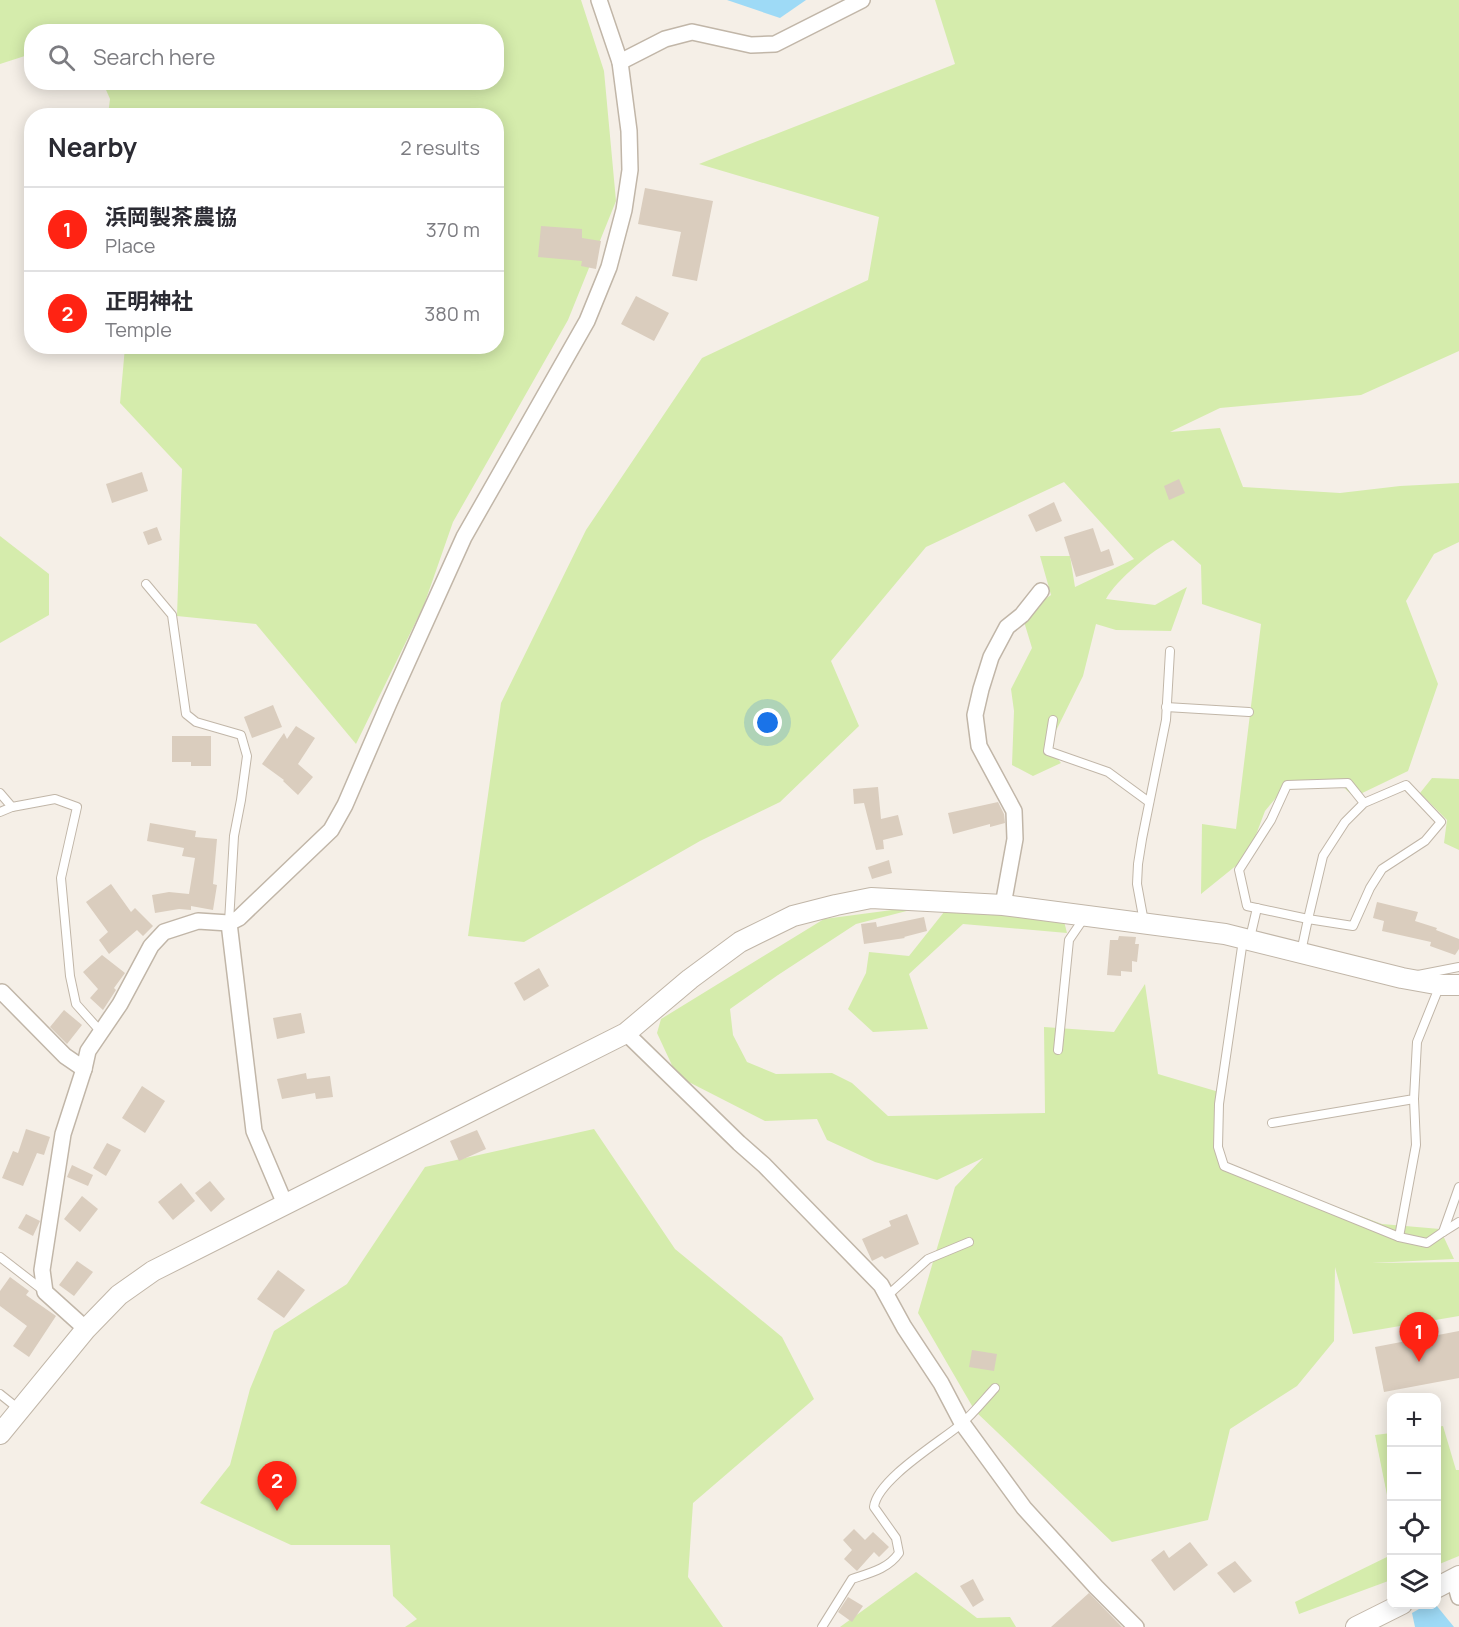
<!DOCTYPE html>
<meta charset="utf-8">
<style>
:root{--surface:#fff;--page:#f7f7f7;--text:#2b2b33;--muted:#7c7c81;--line:#e1e1e2;--accent:#ff2313}
body{margin:0;font-family:Manrope,"Noto Sans JP",sans-serif;background:var(--page);color:var(--text)}
.controls{position:absolute;right:18px;bottom:18px;display:grid;overflow:hidden;border-radius:12px;box-shadow:0 3px 15px #0003}
.controls button{width:54px;height:54px;display:grid;place-items:center;padding:0;border:0;border-bottom:2px solid var(--line);background:var(--surface);color:var(--text);font:30px sans-serif}
.you{position:absolute;left:768px;top:723px;width:21px;height:21px;margin:-15px;border:4px solid #fff;border-radius:50%;background:#1a73e8;box-shadow:0 0 0 9px #1a73e833}
.badge{display:grid;place-items:center;width:39px;height:39px;border-radius:50%;background:var(--accent);color:#fff;font-size:20px;font-weight:700}
.pin{position:absolute;translate:-50% -50px;filter:drop-shadow(0 2px 3px #0008)}
.pin::after{content:'';position:absolute;top:32px;width:21px;height:18px;background:inherit;clip-path:polygon(0 0,100% 0,50% 100%)}
.list{margin:0;padding:0;list-style:none}
h2{display:flex;justify-content:space-between;align-items:center;height:78px;margin:0;padding:0 24px;font-size:26px}
h2 small{font-size:20px;font-weight:400;color:var(--muted)}
.list li{display:grid;grid-template-columns:39px 1fr auto;gap:18px;align-items:center;box-sizing:border-box;height:84px;padding:0 24px;border-top:2px solid var(--line)}
.list b{display:block;font-size:22px;white-space:nowrap}
.list p{margin:0;font-size:20px;white-space:nowrap;color:var(--muted)}
.list em{font-size:20px;font-style:normal;color:var(--muted)}
.icon{flex:none;width:33px;height:33px;fill:none;stroke:currentColor;stroke-width:2;stroke-linecap:round;stroke-linejoin:round}
.map{position:relative;flex:none;width:1459px;height:1627px;overflow:hidden}
.search{position:absolute;background:var(--surface);box-shadow:0 3px 15px #0003;left:24px;top:24px;width:480px;height:66px;display:flex;align-items:center;gap:15px;box-sizing:border-box;padding:0 21px;border-radius:24px;color:var(--muted);font-size:22px}
.panel{position:absolute;background:var(--surface);box-shadow:0 3px 15px #0003;left:24px;top:108px;width:480px;height:246px;border-radius:24px}
.map>svg:first-child{display:block}
</style>
<div class="map">
<svg width="1459" height="1627" viewBox="0 0 1459 1627">
<rect width="100%" height="100%" fill="#f5efe7"/>
<g fill="#d5ecac">
<path d="M0,0H581L604,71L616,201L568,320L453,522L424,605L356,744L256,624L177,616L182,469L120,403L125,347L496,346V116L108,115L110,99L103,83L496,82V32H32L31,54L0,64Z"/>
<path d="M935,0H1459V351L1361,395L1220,408L1170,432L1220,428L1243,487L1340,493L1400,486L1459,483V542L1434,554L1406,601L1438,684L1408,771L1354,797L1340,784L1284,788L1265,811L1248,856L1201,894L1202,824L1236,829L1261,624L1202,604L1201,565L1173,540C1154,549 1116,580 1106,599L1155,605L1187,587L1171,631L1116,630L1096,624L1083,676L1048,747L1061,763L1033,776L1012,765L1014,711L1011,689L1032,648L1022,615L1051,595L1040,556H1070L1075,587L1134,559L1064,482L926,547L831,661L859,726L780,802L700,841L524,942L468,936L501,703L586,530L702,358L868,280L879,217L699,164L955,64Z"/>
<path d="M0,536L49,574V615L0,643Z"/>
<path d="M1432,778L1459,779V850L1444,843L1447,820L1420,793Z"/>
<path d="M930,905L856,924L778,975L730,1009L733,1035L747,1062L776,1074L832,1073L852,1083L888,1116L1045,1113L1044,1027L1114,1032L1145,984L1158,1074L1219,1092L1218,1163L1382,1224L1440,1229L1454,1259L1372,1263L1459,1262V1316L1353,1334L1335,1267L1334,1341L1297,1386L1230,1429L1208,1520L1112,1542L975,1411L918,1313L955,1187L983,1158L937,1180L875,1162L827,1140L817,1119L765,1121L677,1076L657,1033L661,1019L824,919Z"/>
<path d="M1000,911L1064,921L1067,933L963,924L909,974L928,1029L873,1032L848,1009L866,973L869,952L909,956L944,912Z"/>
<path d="M594,1129L675,1249L782,1337L814,1399L693,1503L688,1577L723,1627H405L417,1619L393,1596L390,1545H291L200,1503L230,1465L250,1389L274,1331L347,1284L425,1167Z"/>
<path d="M1443,1426L1456,1470H1459V1556L1437,1565L1436,1427Z"/>
<path d="M1391,1433H1392L1391,1515L1375,1435Z"/>
<path d="M1391,1555V1580L1299,1614L1295,1602Z"/>
<path d="M916,1572L977,1618L1010,1617L1016,1627H840Z"/>
</g>
<g fill="#9edaf6">
<path d="M727,0H806L780,18Z"/>
<path d="M1426,1605H1436L1454,1627H1415L1412,1613Z"/>
</g>
<g fill="#dacdbe">
<path d="M645,188L713,201L697,281L672,276L681,232L638,224Z"/>
<path d="M541,226L582,229V238L601,241L596,269L581,266L582,261L538,257Z"/>
<path d="M636,296L669,313L654,341L621,324Z"/>
<path d="M142,472L148,491L112,503L106,484Z"/>
<path d="M1179,479L1185,493L1169,500L1164,486Z"/>
<path d="M1054,502L1062,521L1036,532L1028,515Z"/>
<path d="M157,527L162,540L148,545L143,532Z"/>
<path d="M1093,528L1101,552L1109,549L1114,565L1076,577L1064,537Z"/>
<path d="M273,705L282,727L252,738L244,717Z"/>
<path d="M296,726L315,738L298,764L313,777L298,795L283,781L284,780L262,764L284,733L287,739Z"/>
<path d="M172,736H211V766H191V762H172Z"/>
<path d="M878,787L881,819L898,815L903,835L883,840L884,849L876,850L864,803L854,804L853,789Z"/>
<path d="M998,802L1004,814L1005,823L990,827V824L953,834L948,813Z"/>
<path d="M150,823L196,831L195,837L217,839L213,884L217,885L213,910L191,906V910L179,909L155,913L152,895L169,892L189,894L195,858L182,856L184,848L147,841Z"/>
<path d="M889,860L892,873L872,879L868,867Z"/>
<path d="M111,884L131,912L135,908L153,926L143,936L137,930L109,954L99,940L108,932L86,902Z"/>
<path d="M1377,902L1418,912L1415,921L1437,928L1436,930L1459,939V949L1455,955L1430,946L1431,942L1382,931L1384,921L1373,918Z"/>
<path d="M924,917L927,931L904,937L905,938L864,944L861,924L876,922L877,927Z"/>
<path d="M1119,936L1136,937L1135,944H1139L1137,962L1132,961V972L1121,971V976L1107,975L1110,940H1118Z"/>
<path d="M102,955L125,973L114,988L116,990L103,1010L90,998L98,989L83,972Z"/>
<path d="M539,968L549,986L524,1001L514,983Z"/>
<path d="M64,1010L82,1025L67,1044L50,1027Z"/>
<path d="M301,1013L305,1033L277,1039L273,1018Z"/>
<path d="M306,1073L307,1079L330,1076L333,1097L316,1099L315,1093L282,1099L277,1079Z"/>
<path d="M142,1086L165,1101L145,1133L122,1118Z"/>
<path d="M26,1129L50,1137L44,1155L37,1153L23,1186L2,1178L13,1151L18,1153Z"/>
<path d="M477,1130L486,1149L459,1161L450,1141Z"/>
<path d="M107,1143L121,1150L106,1176L93,1168Z"/>
<path d="M72,1165L93,1175L88,1186L67,1177Z"/>
<path d="M210,1181L225,1199L211,1212L195,1193Z"/>
<path d="M181,1183L195,1201L173,1220L158,1202Z"/>
<path d="M82,1196L98,1209L80,1232L64,1219Z"/>
<path d="M26,1214L40,1221L33,1236L18,1228Z"/>
<path d="M907,1214L919,1244L885,1259L882,1256L872,1261L862,1239L891,1226L889,1221Z"/>
<path d="M77,1261L93,1272L74,1296L59,1285Z"/>
<path d="M278,1270L305,1290L284,1318L257,1299Z"/>
<path d="M10,1277L29,1291L26,1295L56,1316L29,1357L13,1346L27,1326L0,1306V1291Z"/>
<path d="M1459,1331V1378L1384,1392L1375,1347Z"/>
<path d="M972,1350L997,1354L994,1371L969,1367Z"/>
<path d="M854,1529L865,1540L873,1532L889,1547L879,1557L874,1552L857,1571L844,1559L852,1550L843,1540Z"/>
<path d="M1190,1542L1208,1565L1174,1591L1151,1560L1164,1550L1169,1558Z"/>
<path d="M1235,1561L1252,1581L1234,1593L1217,1573Z"/>
<path d="M973,1579L984,1600L973,1607L960,1586Z"/>
<path d="M1089,1593L1122,1627H1051Z"/>
<path d="M848,1597L863,1606L852,1622L838,1612Z"/>
</g>
<g fill="none" stroke-linecap="round" stroke-linejoin="round">
<defs>
<g id="service">
<path d="M146,584L172,615L186,714L196,722L241,735L247,756L241,800L234,836L229,922"/>
<path d="M1166,707L1249,712"/>
<path d="M1053,720L1048,751L1108,772L1149,802"/>
<path d="M0,793L12,807L55,799L77,807L61,878L70,976L76,1004L102,1033"/>
<path d="M0,812L12,807"/>
<path d="M1144,922L1137,884L1138,864L1142,839L1166,720L1170,651"/>
<path d="M1250,938L1257,908"/>
<path d="M1243,940L1219,1104L1218,1147L1224,1166L1399,1237L1427,1243L1443,1232L1459,1187"/>
<path d="M1301,952L1308,919L1309,915L1323,856L1345,822L1364,803L1348,783L1287,785L1271,820L1239,870L1247,906L1308,919L1353,926L1370,888L1382,869L1425,841L1441,822L1406,785L1364,803"/>
<path d="M1418,975L1459,967"/>
<path d="M1058,1050L1069,940L1084,918"/>
<path d="M1272,1123L1414,1099L1417,1042L1440,985"/>
<path d="M1443,1232L1459,1222"/>
<path d="M1399,1237L1416,1145L1414,1099"/>
<path d="M0,1257L44,1291"/>
<path d="M887,1296L928,1259L969,1242"/>
<path d="M0,1394L20,1410"/>
<path d="M822,1627L852,1579C870,1573 888,1569 899,1553L896,1538L874,1507C877,1480 938,1443 960,1425C973,1414 984,1400 995,1388"/>
</g>
<g id="minor">
<path d="M620,62L665,39L692,32L751,45L775,44L862,0"/>
<path d="M1003,905L1015,839L1014,811L979,746L975,715L981,689L991,657L1007,627L1022,615L1041,591"/>
<path d="M229,923L254,1131L285,1204"/>
<path d="M2,992L65,1056L84,1069L88,1051L120,1004L151,946L164,932L198,921L229,923L239,918L331,830L345,805L389,703L464,537L587,321L609,267L624,210L630,170L629,131L620,62L599,0"/>
<path d="M626,1033L739,1143L764,1165L881,1285L904,1327L941,1383L962,1423L1024,1508L1096,1587L1136,1627"/>
<path d="M84,1069L63,1134L42,1270L45,1292L86,1329"/>
<path d="M1454,1579L1459,1597"/>
</g>
<g id="tertiary">
<path d="M0,1434L86,1329L119,1295L153,1271L626,1033L690,979L740,942L793,916L836,905L871,898L1003,905L1225,934L1402,978L1441,985H1459"/>
<path d="M1436,1588L1459,1576"/>
<path d="M1356,1627L1402,1604"/>
</g>
</defs>
<use href="#service" stroke="#c1b6a8" stroke-width="10"/>
<use href="#minor" stroke="#c1b6a8" stroke-width="18"/>
<use href="#tertiary" stroke="#c1b6a8" stroke-width="22"/>
<use href="#service" stroke="#fff" stroke-width="8"/>
<use href="#minor" stroke="#fff" stroke-width="15"/>
<use href="#tertiary" stroke="#fff" stroke-width="20"/>
</g>
</svg>
<div class="controls">
<button>+</button>
<button>−</button>
<button><svg class="icon" aria-label="locate" viewBox="0 0 24 24"><circle cx="12" cy="12" r="6"/><path d="M12 2v4M12 18v4M2 12h4M18 12h4"/></svg></button>
<button><svg class="icon" aria-label="layers" viewBox="0 0 24 24"><path d="M12 4l9 5-9 5-9-5zM3 14l9 5 9-5"/></svg></button>
</div>
<div class="you"></div>
<div class="pin badge" style="left:1419px;top:1362px">1</div>
<div class="pin badge" style="left:277px;top:1511px">2</div>
<div class="search"><svg class="icon" aria-label="search" viewBox="0 0 24 24"><circle cx="10" cy="10" r="6"/><path d="M15 15l6 6"/></svg>Search here</div>
<section class="panel">
<h2>Nearby<small>2 results</small></h2>
<ul class="list">
<li><span class="badge">1</span><div><b>浜岡製茶農協</b><p>Place</p></div><em>370 m</em></li>
<li><span class="badge">2</span><div><b>正明神社</b><p>Temple</p></div><em>380 m</em></li>
</ul>
</section>
</div>
